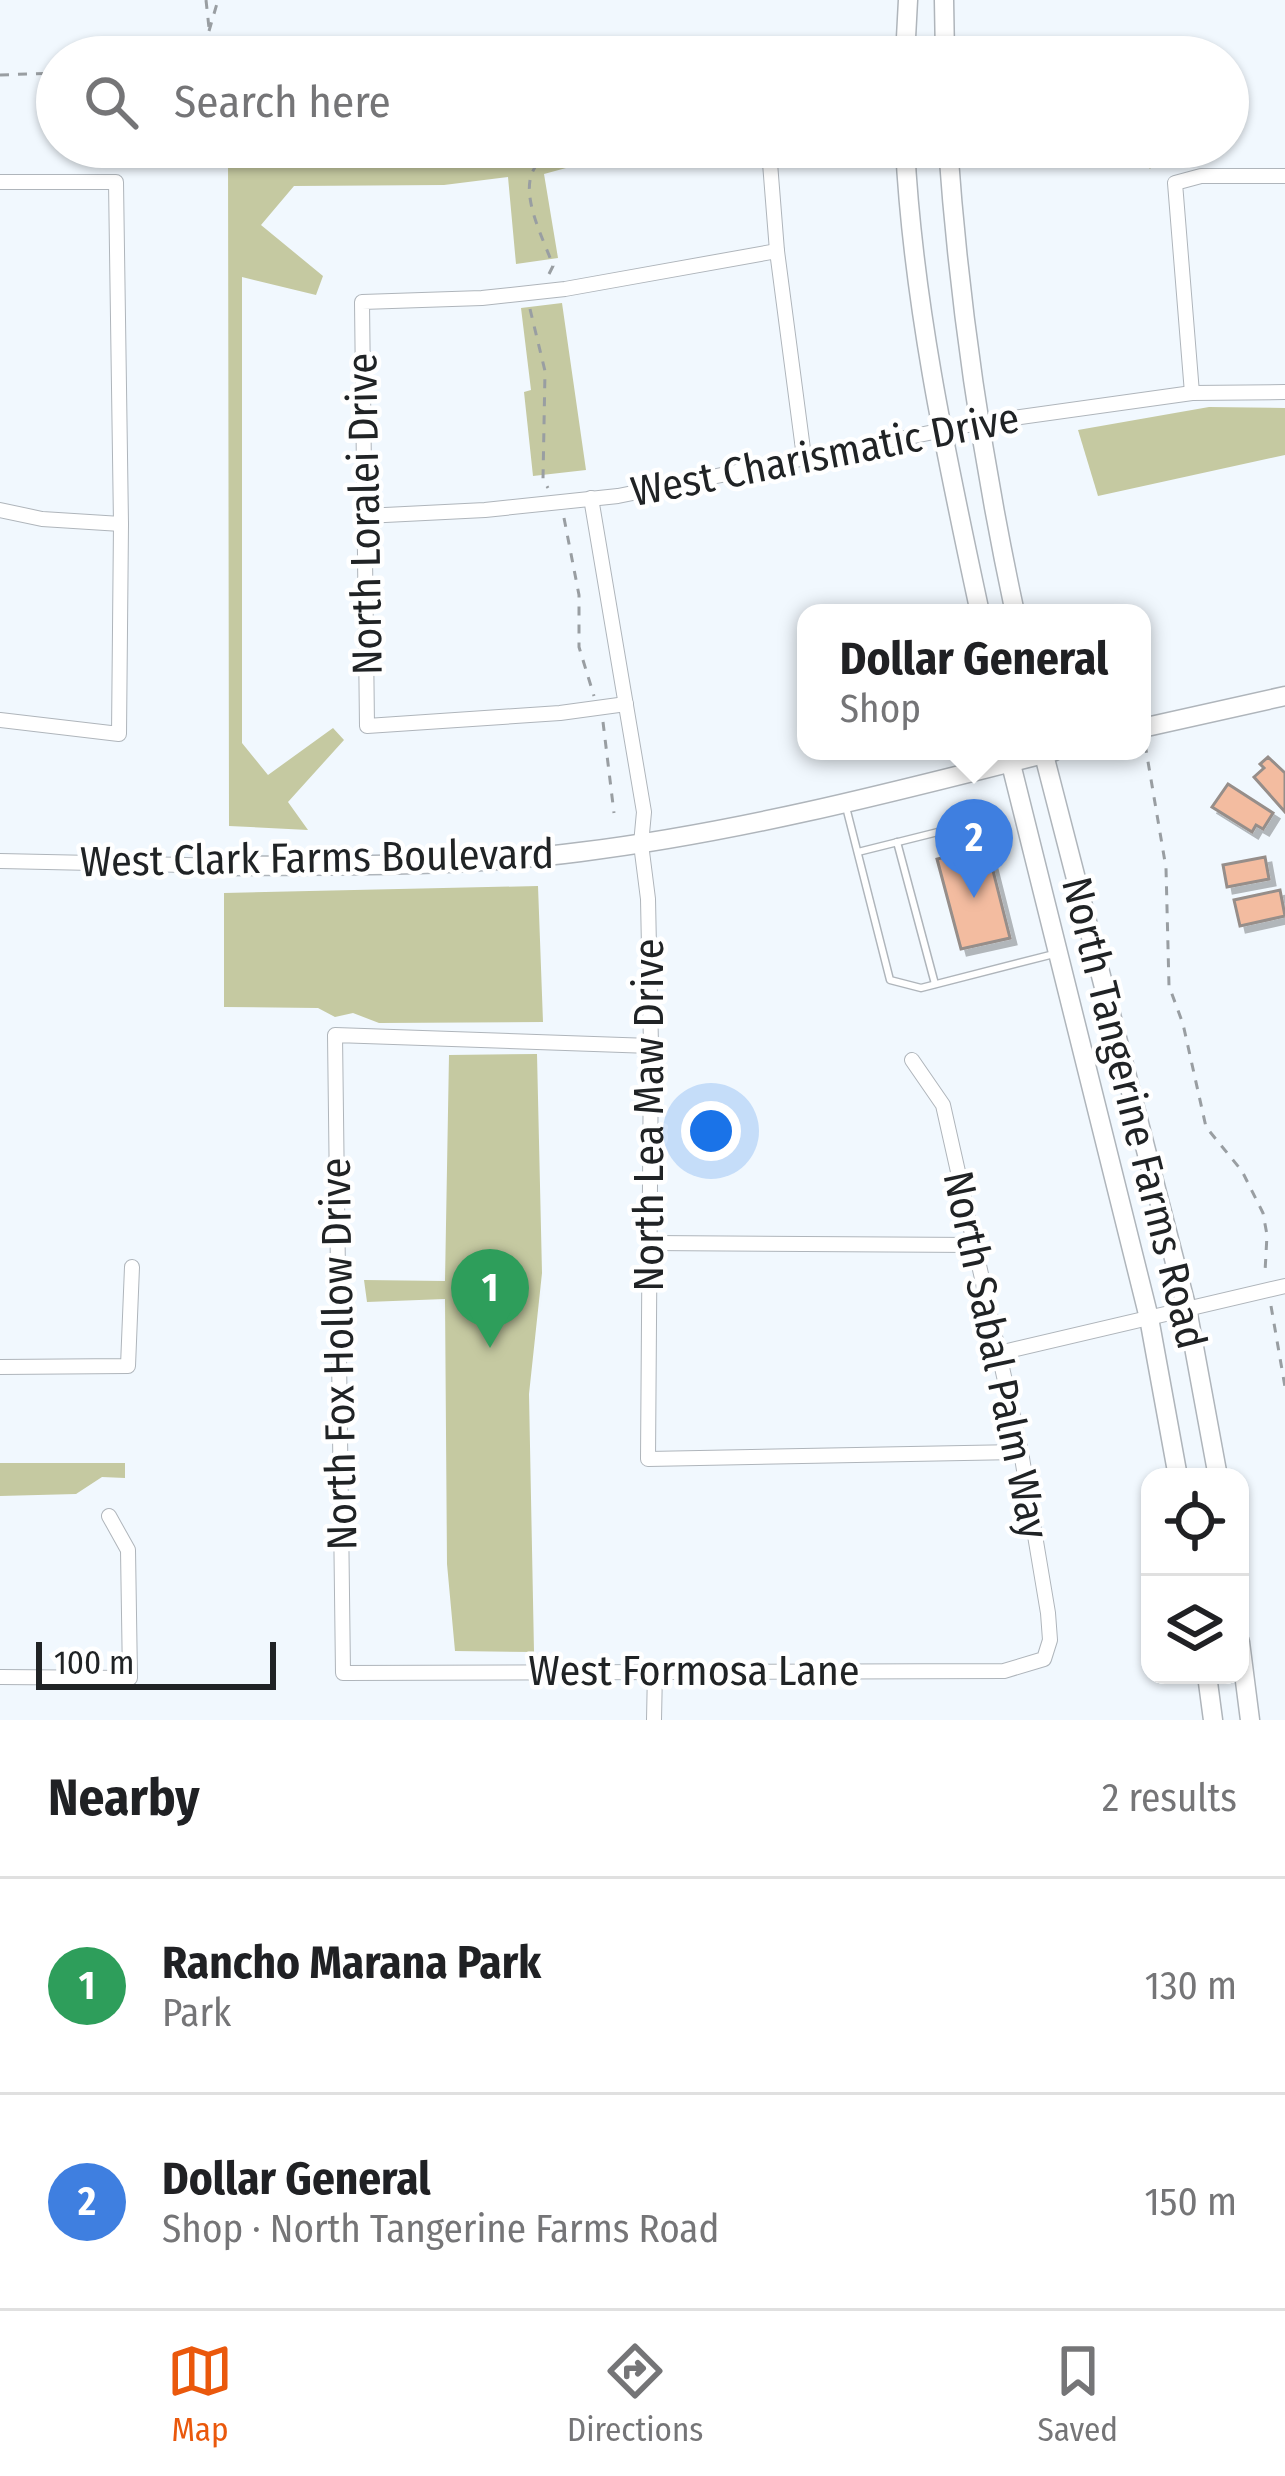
<!DOCTYPE html>
<meta charset="utf-8">
<style>
:root{--surface:#fff;--page:#f6f6f6;--text:#202124;--muted:#757577;--line:#e0e0e0;--accent:#ea580c}
body{margin:0;font-family:"Fira Sans Condensed",sans-serif;background:var(--page);color:var(--text)}
.controls{position:absolute;right:36px;bottom:36px;display:grid;overflow:hidden;border-radius:24px;box-shadow:0 3px 9px #0004}
.controls button{width:108px;height:108px;display:grid;place-items:center;padding:0;border:0;border-bottom:3px solid var(--line);background:var(--surface);color:var(--text);font:60px sans-serif}
.scale{position:absolute;left:36px;bottom:30px;width:240px;box-sizing:border-box;padding-left:12px;border:6px solid #202325;border-top:0;font-size:33px;line-height:42px;white-space:nowrap;color:#202325;-webkit-text-stroke:9px #fff;paint-order:stroke}
.you{position:absolute;left:711px;top:1131px;width:42px;height:42px;margin:-30px;border:9px solid #fff;border-radius:50%;background:#1a73e8;box-shadow:0 0 0 18px #1a73e833}
.badge{display:grid;place-items:center;width:78px;height:78px;border-radius:50%;background:var(--accent);color:#fff;font-size:39px;font-weight:700}
.pin{position:absolute;translate:-50% -99px;filter:drop-shadow(0 3px 6px #0008)}
.pin::after{content:'';position:absolute;top:63px;width:42px;height:36px;background:inherit;clip-path:polygon(0 0,100% 0,50% 100%)}
.popup{position:absolute;left:797px;top:604px;width:354px;height:156px;box-sizing:border-box;display:grid;place-content:center;border-radius:24px;background:var(--surface);filter:drop-shadow(0 3px 9px #0005);font-size:39px;white-space:nowrap;color:var(--muted)}
.popup b{font-size:45px;color:var(--text)}
.popup::after{content:'';position:absolute;left:50%;top:100%;margin-left:-24px;border:24px solid transparent;border-top-color:var(--surface)}
.list{margin:0;padding:0;list-style:none}
h2{display:flex;justify-content:space-between;align-items:center;height:156px;margin:0;padding:0 48px;font-size:51px}
h2 small{font-size:39px;font-weight:400;color:var(--muted)}
.list li{display:grid;grid-template-columns:78px 1fr auto;gap:36px;align-items:center;box-sizing:border-box;height:216px;padding:0 48px;border-top:3px solid var(--line)}
.list b{display:block;font-size:45px;white-space:nowrap}
.list p{margin:0;font-size:39px;white-space:nowrap;color:var(--muted)}
.list em{font-size:39px;font-style:normal;color:var(--muted)}
.icon{flex:none;width:66px;height:66px;fill:none;stroke:currentColor;stroke-width:2;stroke-linecap:round;stroke-linejoin:round}
.map{position:relative;flex:none;width:1285px;height:1720px;overflow:hidden}
.search{position:absolute;background:var(--surface);box-shadow:0 3px 9px #0004;left:36px;right:36px;top:36px;height:132px;display:flex;align-items:center;gap:30px;box-sizing:border-box;padding:0 42px;border-radius:66px;color:var(--muted);font-size:45px}
.sheet{height:588px;background:var(--surface)}
nav{display:flex;justify-content:space-around;align-items:center;box-sizing:border-box;height:168px;border-top:3px solid var(--line);background:var(--surface);font-size:33px;color:var(--muted)}
nav a{display:grid;justify-items:center;gap:6px}
nav .on{color:var(--accent)}
.map>svg:first-child{display:block}
</style>
<div class="map">
<svg width="1285" height="1720" viewBox="0 0 1285 1720">
<defs>
<filter id="shadow"><feDropShadow dx="6" dy="6" stdDeviation="0" flood-color="#0004"/></filter>
</defs>
<rect width="100%" height="100%" fill="#f1f8fe"/>
<g fill="#c5c9a1">
<path d="M621,147V153L544,174L558,258L516,264L508,177L444,185L294,186L261,225L323,276L316,295L242,277V743L268,775L333,728L344,740L288,802L308,830L229,826L228,148Z"/>
<path d="M1055,147H1155L1162,153L1150,169L1140,158L1056,166Z"/>
<path d="M562,303L586,470L533,476L524,392L531,390L521,308Z"/>
<path d="M1209,407L1285,408V455L1098,496L1078,430Z"/>
<path d="M538,886L543,1022L379,1023L353,1013L335,1017L318,1008L224,1007V893Z"/>
<path d="M537,1054L542,1273L529,1394L534,1652L455,1651L447,1564L445,1299L367,1302L364,1280L445,1281L449,1055Z"/>
<path d="M0,1463H125V1478L102,1477L76,1494L0,1496Z"/>
</g>
<g fill="#f3bca0" stroke="#968e8a" stroke-width="3" filter="url(#shadow)">
<path d="M1268,757L1285,773V812L1254,777L1264,768L1260,764Z"/>
<path d="M1228,784L1273,813L1263,829L1256,825L1252,832L1212,807Z"/>
<path d="M987,847L1010,938L961,949L937,859Z"/>
<path d="M1265,857L1269,879L1227,887L1223,865Z"/>
<path d="M1280,890L1285,916L1240,926L1234,900Z"/>
</g>
<g fill="none" stroke-linecap="round" stroke-linejoin="round">
<defs>
<g id="lane">
<path d="M846,807L890,980L921,988L1054,954"/>
<path d="M897,842L935,984"/>
<path d="M858,852L966,825"/>
</g>
<g id="street">
<path d="M764,147L770,163L777,251L804,457"/>
<path d="M0,182H116L121,524L119,734L0,720"/>
<path d="M1192,393L1175,183L1201,176H1285"/>
<path d="M591,498L644,812L641,844L648,899L651,1046L648,1459L1021,1452"/>
<path d="M0,510L42,519L121,524"/>
<path d="M365,516L485,510L618,496L978,423L1192,393L1285,392"/>
<path d="M626,704L560,713L367,726L362,302L482,298L565,289L777,251"/>
<path d="M0,861L232,866"/>
<path d="M651,1046L335,1035L343,1673L1004,1671L1044,1659L1050,1640L1048,1613L1021,1452L943,1105L912,1060"/>
<path d="M650,1243L974,1245"/>
<path d="M999,1353L1285,1286"/>
<path d="M0,1367L128,1366L132,1267"/>
<path d="M0,1677L130,1678L128,1550L109,1516"/>
<path d="M654,1720L655,1670"/>
</g>
<g id="secondary">
<path d="M944,0L945,57"/>
<path d="M905,57L908,0"/>
<path d="M905,147C913,304 947,459 980,613"/>
<path d="M948,147C959,304 982,459 1015,613"/>
<path d="M1142,728L1285,696"/>
<path d="M1043,751L1187,1309L1218,1477"/>
<path d="M1009,756L1149,1318L1178,1477"/>
<path d="M232,866C348,865 465,867 580,852C741,832 898,791 1055,751"/>
<path d="M1240,1642L1250,1720"/>
<path d="M1207,1675L1213,1720"/>
</g>
</defs>
<use href="#lane" stroke="#afb5bb" stroke-width="9"/>
<use href="#street" stroke="#afb5bb" stroke-width="16"/>
<use href="#secondary" stroke="#afb5bb" stroke-width="21"/>
<g stroke="#999ea2" stroke-width="3" stroke-dasharray="9 9" stroke-linecap="butt">
<path d="M206,0L209,28"/>
<path d="M209,31L218,0"/>
<path d="M0,75L57,73"/>
<path d="M549,274L553,266C544,238 511,182 543,159C550,154 561,151 569,147"/>
<path d="M530,309L545,371L543,479L548,488"/>
<path d="M564,518L579,595V647L594,696"/>
<path d="M603,722L614,813"/>
<path d="M1145,744L1166,868L1169,986L1183,1024L1206,1127L1242,1171L1263,1213L1267,1235L1265,1272"/>
<path d="M1271,1306L1285,1387"/>
</g>
<use href="#lane" stroke="#fff" stroke-width="6"/>
<use href="#street" stroke="#fff" stroke-width="14"/>
<use href="#secondary" stroke="#fff" stroke-width="18"/>
</g>
<g text-anchor="middle" dominant-baseline="central" stroke-width="9" stroke-linejoin="round" paint-order="stroke">
<g font-size="42" fill="#202325" stroke="#fff">
<text transform="translate(825 455) rotate(-11)">West Charismatic Drive</text>
<text transform="translate(365 514) rotate(-91)">North Loralei Drive</text>
<text transform="translate(317 858) rotate(-1)">West Clark Farms Boulevard</text>
<text transform="translate(1134 1113) rotate(76)">North Tangerine Farms Road</text>
<text transform="translate(649 1115) rotate(-90)">North Lea Maw Drive</text>
<text transform="translate(339 1354) rotate(-91)">North Fox Hollow Drive</text>
<text transform="translate(996 1355) rotate(78)">North Sabal Palm Way</text>
<text x="694" y="1671">West Formosa Lane</text>
</g>
</g>
</svg>
<div class="controls">
<button><svg class="icon" aria-label="locate" viewBox="0 0 24 24"><circle cx="12" cy="12" r="6"/><path d="M12 2v4M12 18v4M2 12h4M18 12h4"/></svg></button>
<button><svg class="icon" aria-label="layers" viewBox="0 0 24 24"><path d="M12 4l9 5-9 5-9-5zM3 14l9 5 9-5"/></svg></button>
</div>
<div class="scale">100 m</div>
<div class="you"></div>
<div class="pin badge" style="left:490px;top:1348px;background:#2e9e5b">1</div>
<div class="pin badge" style="left:974px;top:898px;background:#3f7fe0">2</div>
<div class="popup"><b>Dollar General</b>Shop</div>
<div class="search"><svg class="icon" aria-label="search" viewBox="0 0 24 24"><circle cx="10" cy="10" r="6"/><path d="M15 15l6 6"/></svg>Search here</div>
</div>
<section class="sheet">
<h2>Nearby<small>2 results</small></h2>
<ul class="list">
<li><span class="badge" style="background:#2e9e5b">1</span><div><b>Rancho Marana Park</b><p>Park</p></div><em>130 m</em></li>
<li><span class="badge" style="background:#3f7fe0">2</span><div><b>Dollar General</b><p>Shop · North Tangerine Farms Road</p></div><em>150 m</em></li>
</ul>
</section>
<nav>
<a class="on"><svg class="icon" aria-label="map" viewBox="0 0 24 24"><path d="M3 6l6-2 6 2 6-2v14l-6 2-6-2-6 2zM9 4v14M15 6v14"/></svg>Map</a>
<a><svg class="icon" aria-label="directions" viewBox="0 0 24 24"><path d="M12 3l9 9-9 9-9-9zM9 14v-3h6M13 9l2 2-2 2"/></svg>Directions</a>
<a><svg class="icon" aria-label="saved" viewBox="0 0 24 24"><path d="M7 4h10v16l-5-4-5 4z"/></svg>Saved</a>
</nav>
